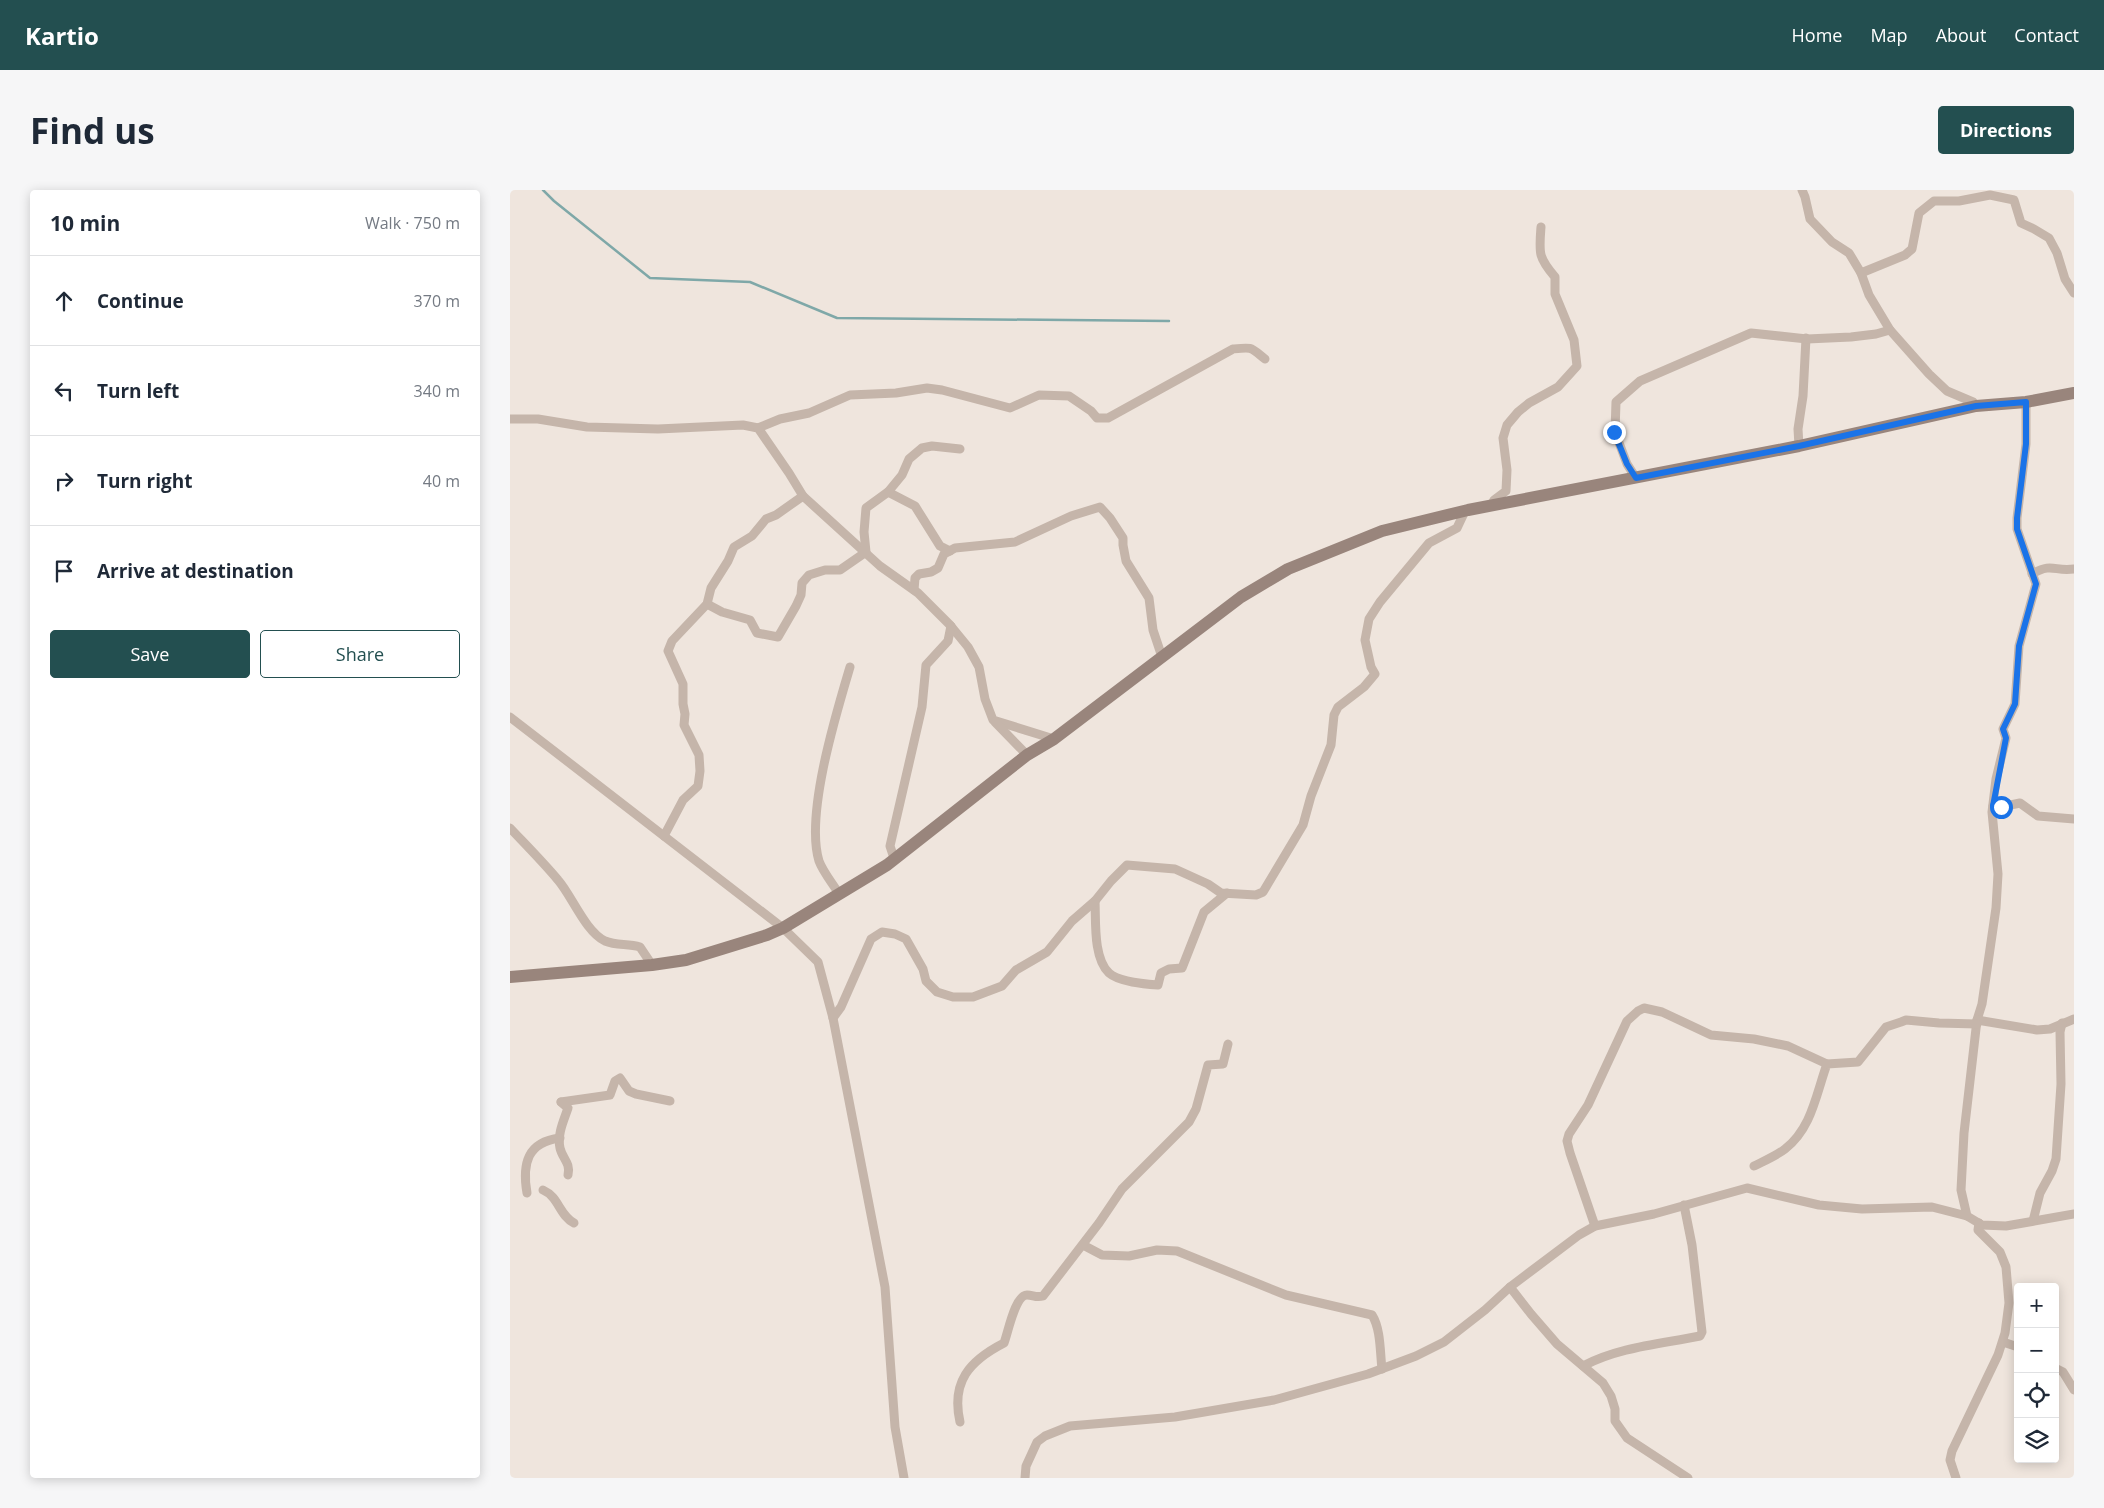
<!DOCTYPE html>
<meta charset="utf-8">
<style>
:root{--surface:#fff;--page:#f6f6f7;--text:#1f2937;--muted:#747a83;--line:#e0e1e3;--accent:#234f50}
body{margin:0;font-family:"Open Sans",sans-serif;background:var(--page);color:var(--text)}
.controls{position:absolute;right:15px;bottom:15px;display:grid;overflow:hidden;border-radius:5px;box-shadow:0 2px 12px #0003}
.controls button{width:45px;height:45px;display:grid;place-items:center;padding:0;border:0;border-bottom:1px solid var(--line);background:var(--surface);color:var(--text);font:25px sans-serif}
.stop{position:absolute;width:15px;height:15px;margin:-11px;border:4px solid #1a73e8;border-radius:50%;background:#fff}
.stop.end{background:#1a73e8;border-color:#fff;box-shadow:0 1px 5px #0008}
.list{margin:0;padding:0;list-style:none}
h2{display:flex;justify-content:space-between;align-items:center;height:65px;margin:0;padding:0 20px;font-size:21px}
h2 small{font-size:16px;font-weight:400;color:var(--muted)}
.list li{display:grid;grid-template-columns:32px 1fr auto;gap:15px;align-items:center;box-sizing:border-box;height:90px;padding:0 20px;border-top:1px solid var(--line)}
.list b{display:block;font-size:19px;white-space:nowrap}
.list em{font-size:16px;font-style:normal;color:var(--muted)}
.actions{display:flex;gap:10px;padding:15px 20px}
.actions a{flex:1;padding:11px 0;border:1px solid var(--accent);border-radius:5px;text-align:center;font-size:18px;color:var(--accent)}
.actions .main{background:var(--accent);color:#fff}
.icon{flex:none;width:28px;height:28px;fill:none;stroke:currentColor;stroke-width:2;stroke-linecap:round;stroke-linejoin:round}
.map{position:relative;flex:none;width:1564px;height:1288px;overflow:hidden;border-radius:5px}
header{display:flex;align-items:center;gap:30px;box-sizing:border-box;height:70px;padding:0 25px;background:var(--accent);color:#fff}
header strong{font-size:24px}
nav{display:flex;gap:28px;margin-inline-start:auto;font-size:18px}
.intro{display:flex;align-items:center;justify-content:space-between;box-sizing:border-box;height:120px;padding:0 30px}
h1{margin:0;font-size:35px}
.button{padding:12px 22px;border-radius:5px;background:var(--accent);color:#fff;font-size:18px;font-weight:700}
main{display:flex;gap:30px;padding:0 30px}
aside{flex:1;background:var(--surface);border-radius:5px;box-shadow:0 2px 12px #0003}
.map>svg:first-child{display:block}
</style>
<header>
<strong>Kartio</strong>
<nav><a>Home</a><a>Map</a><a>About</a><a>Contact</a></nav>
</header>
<div class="intro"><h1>Find us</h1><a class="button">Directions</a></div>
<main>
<aside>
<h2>10 min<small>Walk · 750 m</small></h2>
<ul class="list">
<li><svg class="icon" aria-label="ahead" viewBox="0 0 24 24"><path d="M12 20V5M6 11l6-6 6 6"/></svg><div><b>Continue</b></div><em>370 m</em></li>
<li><svg class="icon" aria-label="left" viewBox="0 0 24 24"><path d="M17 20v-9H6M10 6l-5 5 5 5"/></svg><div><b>Turn left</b></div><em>340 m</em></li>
<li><svg class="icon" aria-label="right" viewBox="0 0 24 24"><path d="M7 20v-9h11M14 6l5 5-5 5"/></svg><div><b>Turn right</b></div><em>40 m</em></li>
<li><svg class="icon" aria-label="arrive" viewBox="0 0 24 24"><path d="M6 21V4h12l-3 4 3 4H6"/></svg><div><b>Arrive at destination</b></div></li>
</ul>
<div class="actions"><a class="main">Save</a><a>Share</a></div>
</aside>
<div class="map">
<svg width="1564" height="1288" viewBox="0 0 1564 1288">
<rect width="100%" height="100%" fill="#efe5dd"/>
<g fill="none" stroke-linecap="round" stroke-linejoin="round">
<path stroke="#7fa8a8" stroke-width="2.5" d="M33,0L44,11L140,88L240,92L327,128L659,131"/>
<g stroke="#c5b5aa" stroke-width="9">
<path d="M1292,0L1295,7L1300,29L1322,52L1339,63L1351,83L1359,105L1380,140L1419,184L1437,201L1463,212L1466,216"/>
<path d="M1351,83L1395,65L1402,59L1409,23L1424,11H1449L1480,5L1504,10L1511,33L1524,39L1539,48L1547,63L1555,89L1564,103"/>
<path d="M1516,212V254L1507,328V339L1526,394L1509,456L1505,514L1493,539L1496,548L1486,589L1482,622L1488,684L1486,718L1472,814L1467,830L1454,943L1451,1000L1457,1026L1472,1035L1496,1036L1564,1024"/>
<path d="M0,229H28L77,237L148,239L233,235L248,238L279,283L293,306L370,376L408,403L440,435L458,457L469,477L475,509L483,530L544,549"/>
<path d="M248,238L270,229L299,223L340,205L386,203L417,198L432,200L500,218L529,205L559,206L581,221L587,228H598L723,159C743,157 740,157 755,169"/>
<path d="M1289,256L1288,239L1293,206L1296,148"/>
<path d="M1126,288L1117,274L1105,242L1106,212L1130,191L1241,143L1297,149L1341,147L1366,144L1380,140"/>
<path d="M378,302L405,316L430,356L440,361"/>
<path d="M981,316L984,310L996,301L997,280L993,248L997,235L1008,222L1019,213L1048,197L1067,176L1064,150L1045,104V87C1028,67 1029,63 1031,37"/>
<path d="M1522,384C1543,372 1544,382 1564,379"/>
<path d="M404,400L405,388L409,384L421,382L428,378L434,364L445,358L505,352L561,326L590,317L600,328L613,348V355L616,371L639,408L643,440L652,467"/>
<path d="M197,414L212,422L240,430L247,443L268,447L286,416L291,405L292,393L299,385L315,380H330L356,362L354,342L356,318L378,302L392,285L399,269L412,258L422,256L450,259"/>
<path d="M0,527L273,738L308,772L323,828L375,1097L385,1237L394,1288"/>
<path d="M485,532L517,565"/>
<path d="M1483,616L1491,617L1510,613L1528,626L1564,629"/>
<path d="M0,638C16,655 33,672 48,690C62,706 75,741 95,751C107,756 118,753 130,757L142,775"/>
<path d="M154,646L173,610L188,596L190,581L189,565L174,535L175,524L173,514V494L158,461L162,451L197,414L201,398L218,371L224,357L242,346L256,329L266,325L293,306"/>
<path d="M384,668L380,656L412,517L416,475L438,451L441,436"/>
<path d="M329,704C323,694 313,682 309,671C295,625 326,524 340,477"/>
<path d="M585,711C586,731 583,768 599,783C609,792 635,794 648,795L651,783L659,779L672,778L694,722L717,703"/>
<path d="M323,828L331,817L361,749L372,742L385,744L396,749L413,779L416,791L427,802L443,807H463L492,796L506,780L537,762L562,731L585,711L601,691L617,675L665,679L698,694L711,703L746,705L753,702L793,635L801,606L821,555L824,525L828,517L854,497L865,484L861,477L855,450L859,429L870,412L919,353L947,338L955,321"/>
<path d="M1467,830L1527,840L1540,839L1564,829"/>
<path d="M51,912L100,905L105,891L110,888L119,901L126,904L160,911"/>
<path d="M51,912L58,918C54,930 47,944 50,958C52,968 61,973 58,985"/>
<path d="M1244,976C1254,971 1266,966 1275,959C1302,938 1306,904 1317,874L1348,872L1376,837L1391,832L1396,830L1429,833L1467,834"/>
<path d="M33,1000C49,1007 49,1025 64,1033"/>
<path d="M17,1003C12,974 17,952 50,948"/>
<path d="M1523,1031L1530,1003L1542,981L1546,969L1551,894L1550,842L1552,833"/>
<path d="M1085,1036L1060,963L1057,951L1059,944L1078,915L1117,831L1128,821L1134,818L1152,822L1201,845L1244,849L1278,856L1317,874"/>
<path d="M573,1055L592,1065L619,1066L647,1060L667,1061L776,1105L862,1125C871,1139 870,1163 872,1179"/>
<path d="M1000,1097L1021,1124L1047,1154L1093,1193L1101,1206L1105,1219V1231L1117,1248L1178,1288"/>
<path d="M1493,1152L1508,1157"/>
<path d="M1073,1176C1109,1157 1151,1154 1190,1146L1192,1142L1182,1055L1174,1015"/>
<path d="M1545,1178L1553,1182L1564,1200"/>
<path d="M450,1232C441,1192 459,1171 494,1153C498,1143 505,1105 517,1105C523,1105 526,1108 533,1106L589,1033L612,999L679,932L686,919L698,875L713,874L718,854"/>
<path d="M515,1288L516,1276L527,1252L535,1246L560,1236L665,1227L764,1210L858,1184L906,1166L934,1152L975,1120L1000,1097L1069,1045L1085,1036L1144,1024L1237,998L1309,1015L1352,1019L1422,1017L1457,1026"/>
<path d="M1446,1288L1440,1270L1442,1261L1488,1165L1495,1143L1499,1113L1496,1077L1490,1062L1468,1040L1469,1033"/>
</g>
<path stroke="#99857c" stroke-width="12" d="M0,787L142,775L176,770L257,745L273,738L377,675L517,565L544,549L731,407L778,379L872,341L958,320L1289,256L1466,216L1516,212L1564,203"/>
</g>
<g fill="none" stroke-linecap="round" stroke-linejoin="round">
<path stroke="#1a73e8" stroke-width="6" d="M1104,242L1117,274L1126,288L1289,256L1466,216L1516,212V254L1507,328V339L1526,394L1509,456L1505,514L1493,539L1496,548L1483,616L1491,617"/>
</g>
</svg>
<div class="controls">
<button>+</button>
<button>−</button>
<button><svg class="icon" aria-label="locate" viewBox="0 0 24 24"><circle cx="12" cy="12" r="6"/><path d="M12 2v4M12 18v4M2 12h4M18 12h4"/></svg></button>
<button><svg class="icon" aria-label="layers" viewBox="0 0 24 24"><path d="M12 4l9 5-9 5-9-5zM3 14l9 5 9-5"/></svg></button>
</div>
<div class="stop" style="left:1491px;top:617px"></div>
<div class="stop end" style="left:1104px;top:242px"></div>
</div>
</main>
